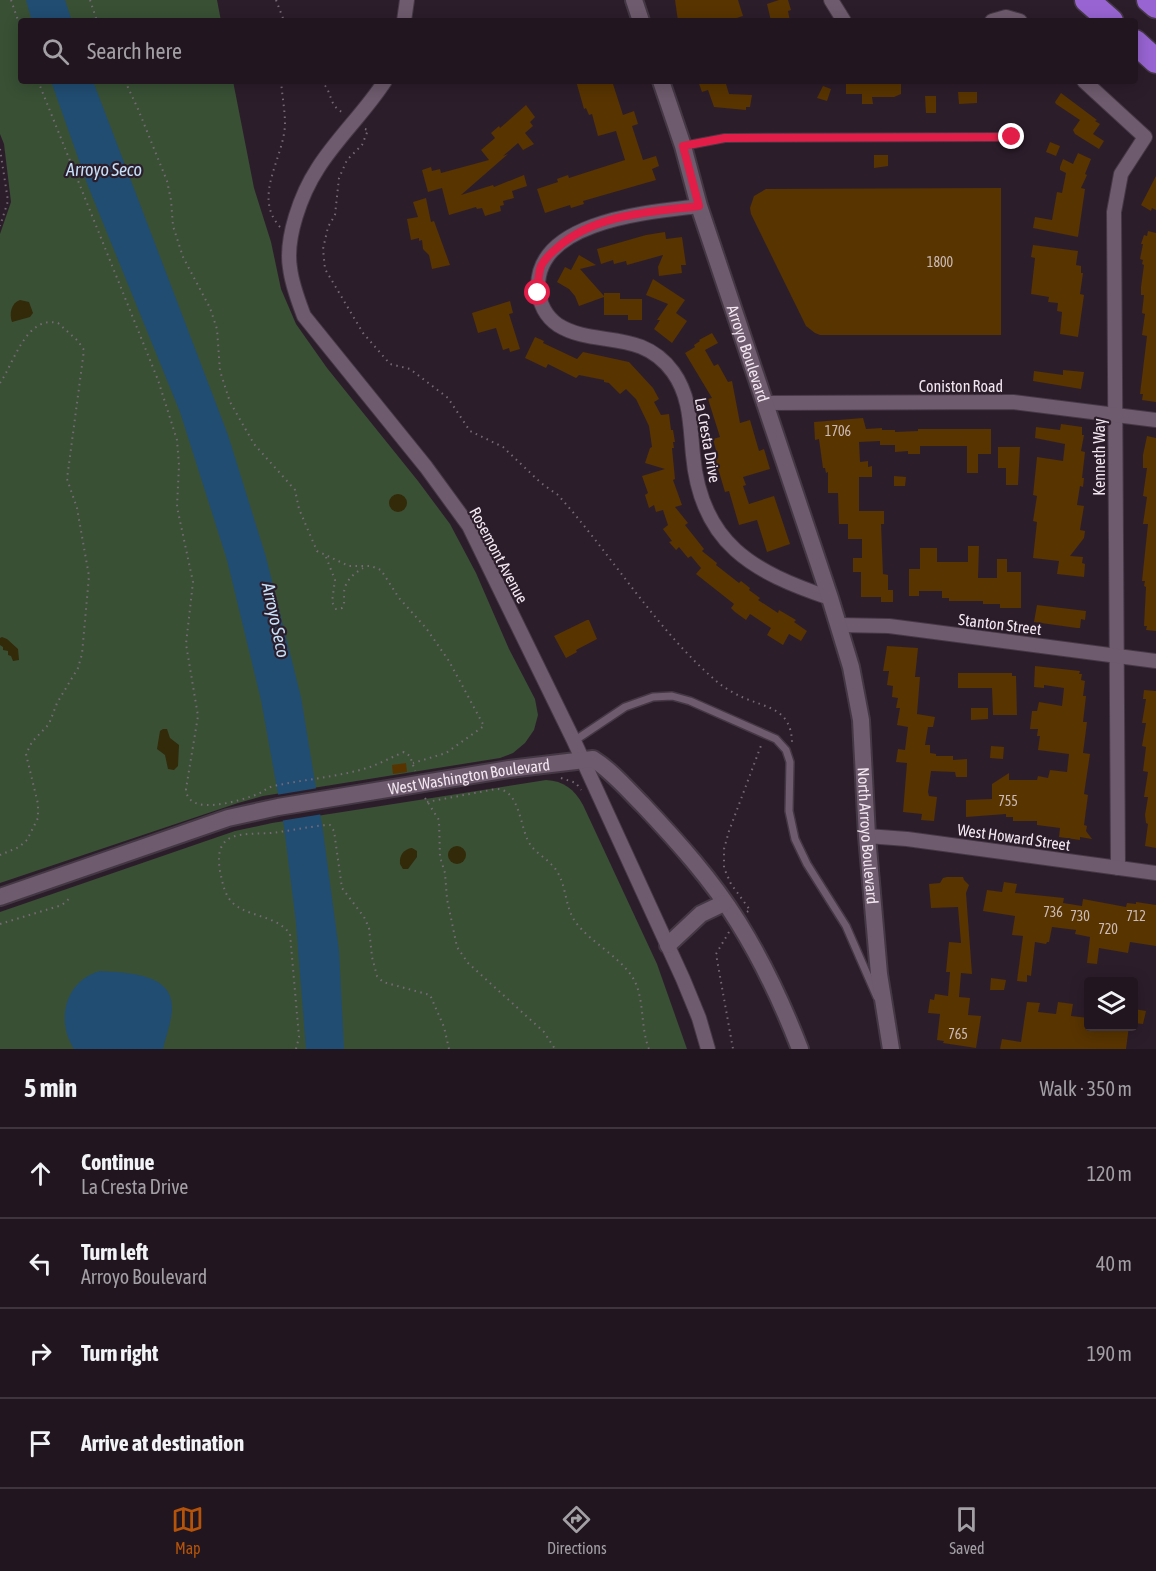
<!DOCTYPE html>
<meta charset="utf-8">
<style>
:root{--surface:#211620;--page:#291f29;--text:#f1f3f6;--muted:#a29fa5;--line:#3e353e;--accent:#b45309}
body{margin:0;font-family:"Asap Condensed",sans-serif;background:var(--page);color:var(--text)}
.controls{position:absolute;right:18px;bottom:18px;display:grid;overflow:hidden;border-radius:6px;box-shadow:0 3px 15px #0003}
.controls button{width:54px;height:54px;display:grid;place-items:center;padding:0;border:0;border-bottom:2px solid var(--line);background:var(--surface);color:var(--text);font:30px sans-serif}
.stop{position:absolute;width:18px;height:18px;margin:-14px;border:4px solid #e11d48;border-radius:50%;background:#fff}
.stop.end{background:#e11d48;border-color:#fff;box-shadow:0 2px 6px #0008}
.list{margin:0;padding:0;list-style:none}
h2{display:flex;justify-content:space-between;align-items:center;height:78px;margin:0;padding:0 24px;font-size:26px}
h2 small{font-size:20px;font-weight:400;color:var(--muted)}
.list li{display:grid;grid-template-columns:39px 1fr auto;gap:18px;align-items:center;box-sizing:border-box;height:90px;padding:0 24px;border-top:2px solid var(--line)}
.list b{display:block;font-size:22px;white-space:nowrap}
.list p{margin:0;font-size:20px;white-space:nowrap;color:var(--muted)}
.list em{font-size:20px;font-style:normal;color:var(--muted)}
.icon{flex:none;width:33px;height:33px;fill:none;stroke:currentColor;stroke-width:2;stroke-linecap:round;stroke-linejoin:round}
.map{position:relative;flex:none;width:1156px;height:1049px;overflow:hidden}
.search{position:absolute;background:var(--surface);box-shadow:0 3px 15px #0003;left:18px;right:18px;top:18px;height:66px;display:flex;align-items:center;gap:15px;box-sizing:border-box;padding:0 21px;border-radius:6px;color:var(--muted);font-size:22px}
.sheet{height:438px;background:var(--surface)}
nav{display:flex;justify-content:space-around;align-items:center;box-sizing:border-box;height:84px;border-top:2px solid var(--line);background:var(--surface);font-size:16px;color:var(--muted)}
nav a{display:grid;justify-items:center;gap:3px}
nav .on{color:var(--accent)}
.map>svg:first-child{display:block}
</style>
<div class="map">
<svg width="1156" height="1049" viewBox="0 0 1156 1049">
<rect width="100%" height="100%" fill="#2c1d2b"/>
<g fill="#395035">
<path d="M0,0H217L221,21H21V81H233L254,188L271,242L281,289L296,324L327,368L418,481L450,524L476,573L509,649L535,699L538,715L534,730L525,743L513,753L500,758L263,796L238,803L0,883V234L11,202L4,144L0,134Z"/>
<path d="M546,780C564,781 574,789 583,805L657,964L687,1049H0V912L235,831L272,823Z"/>
</g>
<g fill="#322a08">
<path d="M20,300L29,302L33,313L30,317L12,322C9,314 11,303 20,300Z"/>
<circle cx="398" cy="503" r="9"/>
<path d="M2,637L7,639L18,649L19,660L13,661L11,656L8,655V651L3,650V647L0,645V638Z"/>
<path d="M163,729H167L170,738L179,745L178,766L174,770L168,769L165,755L157,749L160,731Z"/>
<circle cx="457" cy="855" r="9"/>
<path d="M412,848L417,851V857L408,869H403L400,864C399,855 404,849 412,848Z"/>
</g>
<g fill="#214d73">
<path d="M26,0H65L72,21H32Z"/>
<path d="M51,81H93L228,435L266,557L301,697L323,831L339,950L344,1049H306L296,923L284,827L261,700L227,560L180,412L88,186Z"/>
<path d="M100,971C124,973 172,972 172,1007C172,1021 166,1036 163,1049H74C55,1020 66,980 100,971Z"/>
</g>
<path fill="#2c1d2b" d="M318,788L323,814L280,821L276,795Z"/>
<g fill="#583400">
<path d="M675,0H738L743,16L727,21H678Z"/>
<path d="M779,0H788L791,10L788,11L790,21H771L767,4Z"/>
<path d="M576,81H612L623,115L634,111L638,124L632,126L643,160L656,156L659,166L652,169L656,180L583,201L584,204L571,208L570,205L545,213L537,189L558,182L557,179L568,175L569,178L625,160L616,131L598,136L592,114L589,115L586,108L584,109Z"/>
<path d="M698,81H730L731,83L726,84L729,94L752,95L750,107H746V110L714,107L708,90L702,92Z"/>
<path d="M846,81H901V94L894,97H872L873,104H862V94H846Z"/>
<path d="M823,86L831,89L827,101L817,98Z"/>
<path d="M958,92H977V103L959,104Z"/>
<path d="M1061,93L1097,120L1095,121L1100,124L1093,134L1104,141L1099,149L1075,134L1073,130L1080,120L1056,104L1055,102Z"/>
<path d="M925,96H936V113H926Z"/>
<path d="M526,105L535,117L530,122L533,126L525,133L534,144L523,150L518,143L503,156L508,154L461,195L493,185L494,187L524,175L527,186L512,191L514,198L503,201L504,205L500,206L501,211L485,216L482,208L477,209L476,207L449,215L442,188L428,192L422,170L431,167L432,171L440,169L441,173L489,160L481,150L495,138L491,133L499,126L500,128Z"/>
<path d="M1050,142L1060,146L1056,156L1046,152Z"/>
<path d="M1078,153L1091,159L1085,174L1087,175L1081,188L1085,189L1078,237L1033,228L1035,217L1052,220L1057,192L1062,193L1066,173L1060,170V167L1063,159L1073,164Z"/>
<path d="M874,155H888V166L874,168Z"/>
<path d="M1156,176V210L1152,208L1151,211L1141,205Z"/>
<path d="M1001,188V335H820L815,333L806,326L751,214L750,208L754,196L766,189Z"/>
<path d="M426,198L431,222L434,221L450,265L432,269L429,255L423,249L422,240L419,241V238L411,240L407,219L418,217L413,202Z"/>
<path d="M1148,231L1156,233V402L1142,400L1143,394H1140L1147,336L1142,335L1145,314L1142,313L1144,295H1141V287L1144,265L1142,264L1143,260L1140,259L1143,244H1141L1144,235L1147,236Z"/>
<path d="M665,232L666,239L682,237L686,265H681L682,273L659,276L658,267L663,255L627,265L626,261L614,264L613,260L601,264L597,249L646,235Z"/>
<path d="M1033,245L1078,251L1076,265L1081,266V273H1083L1080,294L1084,295L1078,337L1060,334L1062,312L1057,311L1058,303L1048,302L1049,297L1031,294L1035,258L1031,257Z"/>
<path d="M579,255L596,265L580,269L604,296V293H620V299H642V320H628V315H604V297L579,306L575,296L569,289L557,282L565,267L571,270Z"/>
<path d="M653,279L685,300L676,313L687,321L672,343L654,329L660,320H657L668,304L646,295Z"/>
<path d="M510,301L513,313L509,314L520,349L510,352L509,348L503,350L496,328L478,333L472,313Z"/>
<path d="M712,333L718,343L705,350L714,366L718,364L728,382L732,381L740,423L750,420L759,451L764,449L770,469L743,477L746,485L743,486L749,504L774,496L790,544L767,552L757,520L739,525L729,491L725,492L714,455L717,454L713,439L720,437L708,399L712,398L685,353L695,347L694,345L700,341L699,340Z"/>
<path d="M535,337L544,341L543,343L577,359L583,352L629,362L653,388L659,399L654,402L661,415L669,414L671,430H673L675,442H673L674,448H672L675,479L673,480L682,505L675,507L688,523L685,525L704,549L702,551L717,563L716,565L739,583L741,581L750,588L749,590L760,598L758,600L778,613L779,610L796,620L794,622L807,631L801,641L789,634L783,645L767,635L771,628L750,614L746,620L735,612L731,608L734,604L696,574L701,568L691,556L688,558L679,547L676,550L669,542L672,541L663,529L668,525L663,510L656,512L654,505L649,508L645,495L648,493L642,476L665,469L645,463L650,448L652,447L649,426L636,399L626,389L620,394L609,383L604,382V380L579,375L576,378L548,364L546,368L525,358Z"/>
<path d="M1063,370L1084,372L1081,389L1033,381L1034,371L1063,375Z"/>
<path d="M863,418L866,429L882,428V430H895V432L918,431V429H991V454H978V473H967V446H920V454H908V451L895,452V445H880V441L859,442L860,462L868,461V467L872,466V477H859V511H884V524H881L883,574L888,575V590H893V602H881V597H861V572H853V558H862V539H848V524H839L838,493H828V472L826,473L825,468H823L819,439L815,440L814,422Z"/>
<path d="M1061,424L1082,427V435H1084L1081,451L1085,452L1082,478H1084L1083,487L1080,486L1077,505L1084,506L1080,530L1085,531L1084,538L1070,556L1083,557L1082,563L1085,564L1084,577L1057,574L1059,561L1033,558L1037,522L1033,521L1037,496L1033,495L1037,457L1063,461L1065,444L1035,438L1036,427L1060,430Z"/>
<path d="M1147,436L1156,438V631L1146,630L1147,626H1144L1146,587L1144,586L1145,581H1142L1148,524H1143L1147,497L1143,496L1147,468H1143V455Z"/>
<path d="M998,447H1020L1018,485H1006V468H998Z"/>
<path d="M894,476L906,477L905,486H894Z"/>
<path d="M968,546H979L978,578H997V559H1007V572H1021V608H1000V604H983V601H949V598H942V591H919V596H909V569H920V548H937V562H968Z"/>
<path d="M1037,605L1086,611L1085,620L1081,619L1080,628H1077L1034,622Z"/>
<path d="M587,620H589L597,639L576,650L577,652L566,658L554,636Z"/>
<path d="M887,646L918,648L915,677H920L917,714L935,717L933,727H928L925,745H930V753L936,754V756H953V760L967,759V777H956L955,772L931,771L928,792L929,796L937,797L934,821L921,820L922,814L903,812L907,763L896,762L898,749L905,750L908,727L897,725L900,708H896L898,698L892,697L893,686L887,685L889,671H883Z"/>
<path d="M1035,666L1080,671L1079,674H1082L1081,680L1085,681L1083,696H1086L1083,722H1087L1083,753L1090,754L1084,794L1088,795L1084,825L1087,826L1086,831L1092,839L1080,837V840L1059,837L1060,828L1037,825V821H1013V817H1006V814L966,817V800L992,799V784L1009,773V780H1037L1038,776L1048,778L1050,770L1067,772L1069,754L1038,750L1040,736H1037L1038,729H1030L1032,711H1037L1039,702L1062,706L1064,688L1044,685V688L1034,687Z"/>
<path d="M958,673H1012V676H1016L1017,715H993L992,688H958Z"/>
<path d="M1144,690L1156,691V848L1145,846L1148,824L1146,823L1145,815L1148,797H1144L1148,772L1143,771L1146,747L1142,746L1146,723H1142L1146,699H1143Z"/>
<path d="M971,708H988V719L971,720Z"/>
<path d="M991,746L1004,747L1003,759L990,758Z"/>
<path d="M406,763L407,772L393,774L392,765Z"/>
<path d="M947,877H963L964,880L969,885L966,893L972,974L961,973L959,997L970,998L968,1015L981,1016L976,1048L943,1043L944,1041L937,1040L940,1014L928,1013L930,999L934,1000L935,994L948,996L950,972H946L949,942L961,943L958,907L931,908L929,884L940,883L943,878Z"/>
<path d="M1004,882L1017,884L1015,893L1064,898L1063,903L1082,906L1083,899L1126,907L1127,903L1136,904V902L1156,905V946L1130,942L1128,953L1099,948L1097,964L1087,963L1090,937L1075,934L1076,930L1052,927L1049,942H1047L1046,944L1035,942L1031,976L1027,975V982L1017,981L1023,936L1012,935L1015,916L983,911L987,890L1002,892Z"/>
<path d="M991,978L1006,980L1004,990H990Z"/>
<path d="M1027,1002L1040,1003L1038,1012L1056,1014L1058,1002L1073,1004L1071,1016L1089,1018V1026H1129L1126,1049H1000L1002,1039L1021,1042Z"/>
<path d="M1134,1009L1146,1011L1143,1024L1134,1023Z"/>
</g>
<g fill="none" stroke-linecap="round" stroke-linejoin="round">
<defs>
<g id="service">
<path d="M683,146L725,138L1012,137"/>
<path d="M574,741L625,707L653,697L672,696L690,701L776,739L786,750L790,762L789,811L795,839L807,864L846,926L877,997"/>
</g>
<g id="minor">
<path d="M831,0L844,21"/>
<path d="M404,21L407,0"/>
<path d="M992,21L1006,17L1020,21"/>
<path d="M385,81C365,112 337,138 318,168C301,194 285,238 290,268C292,285 298,300 304,316L426,467L469,526L574,741L683,979L699,1018L708,1049"/>
<path d="M1084,81L1145,137L1121,174L1114,212L1118,868"/>
<path d="M699,206C651,212 537,220 538,287C539,303 545,316 558,325C595,348 641,328 673,372C691,397 690,426 693,455C701,544 753,572 830,598"/>
<path d="M764,403L1013,402L1156,420"/>
<path d="M839,625L889,626L1156,661"/>
<path d="M867,836L907,839L1156,873"/>
</g>
<g id="tertiary">
<path d="M634,0L641,21"/>
<path id="s1" d="M661,81L683,146L699,206L830,598L851,667L861,720L867,836L879,974L891,1049"/>
<path id="s2" d="M0,897L228,818L278,807L509,769L593,759C612,771 627,789 643,805C677,841 712,880 738,922C763,962 783,1005 800,1049"/>
<path d="M668,945L701,914L724,903"/>
</g>
<g id="motorway">
<path d="M1087,0L1111,21"/>
<path d="M1149,0L1156,6"/>
<path d="M1135,42L1156,61"/>
</g>
</defs>
<use href="#service" stroke="#453845" stroke-width="10"/>
<use href="#minor" stroke="#453845" stroke-width="16"/>
<use href="#tertiary" stroke="#453845" stroke-width="20"/>
<use href="#motorway" stroke="#453845" stroke-width="27"/>
<g stroke="#766975" stroke-width="2" stroke-dasharray="1.5 4.5" stroke-linecap="butt">
<path d="M11,0L21,29"/>
<path d="M90,0L97,21"/>
<path d="M276,0L284,21"/>
<path d="M38,81L158,380L177,440L179,465L177,507L193,582L186,644L198,716L186,789C187,818 242,800 258,794C264,791 268,787 274,786C306,779 339,777 370,767C381,763 392,757 404,752L410,756L415,771"/>
<path d="M125,81L138,109L167,181L171,200L173,226L183,257L210,308L217,329L220,371L230,402L254,444L295,490L299,509L317,551L349,566H371L381,570L399,598L426,628L449,661L484,726L446,753L413,763"/>
<path d="M321,81C334,93 327,105 344,113"/>
<path d="M365,129L368,130L362,145L347,160L339,178L335,215L328,227L323,249L325,269L363,333L390,364L410,369L431,385L448,398L470,431L503,447L541,483L558,495C611,554 656,629 715,680C723,687 733,693 742,697C766,708 791,708 792,742"/>
<path d="M0,149L8,201L0,226"/>
<path d="M280,227C252,196 284,159 285,124C285,110 282,95 281,81"/>
<path d="M0,383C14,363 26,315 58,323L78,341L84,350L67,479L77,508L89,576L82,654L78,668L57,703L49,724L32,742L26,754L38,804V818L27,840L19,847L0,855"/>
<path d="M326,557L335,580L332,602L336,609L342,608C345,603 344,601 344,594C344,582 353,574 363,568"/>
<path d="M561,778L576,783L581,790"/>
<path d="M425,798L439,820L440,857L445,873L447,899L457,947L468,963L544,1032L555,1049"/>
<path d="M427,802L496,789C522,789 519,832 532,847C540,856 552,862 558,873C567,889 565,909 577,924C593,944 619,956 633,978C645,998 640,1027 649,1049"/>
<path d="M747,912L750,910L731,884L724,868V849L729,831L762,743"/>
<path d="M0,924L62,905L70,898"/>
<path d="M729,932L716,954L733,1049"/>
<path d="M296,1049L299,1037L290,934C278,917 254,917 238,907C225,899 223,885 220,871C213,829 243,835 271,833C289,831 307,827 326,825H330L334,831L342,888L364,917L369,928L372,957L377,976L383,982L430,995L444,1027L449,1049"/>
</g>
<use href="#service" stroke="#6e5b6d" stroke-width="7"/>
<use href="#minor" stroke="#6e5b6d" stroke-width="14"/>
<use href="#tertiary" stroke="#6e5b6d" stroke-width="16"/>
<use href="#motorway" stroke="#9864d2" stroke-width="24"/>
</g>
<g fill="none" stroke-linecap="round" stroke-linejoin="round">
<path stroke="#e11d48" stroke-width="8" d="M538,293C538,284 538,274 541,266C545,258 551,253 557,248C595,214 650,212 699,206L683,146L725,138L1012,137"/>
</g>
<g text-anchor="middle" dominant-baseline="central" stroke-width="4.5" stroke-linejoin="round" paint-order="stroke">
<g font-size="14" fill="#ccbab5">
<text x="940" y="262">1800</text>
<text x="838" y="431">1706</text>
<text x="1008" y="801">755</text>
<text x="1053" y="912">736</text>
<text x="1080" y="916">730</text>
<text x="1136" y="916">712</text>
<text x="1108" y="929">720</text>
<text x="958" y="1034">765</text>
</g>
<g font-size="16" fill="#f2e7f1" stroke="#2c1d2b">
<text stroke="none"><textPath href="#s1" startOffset="286">Arroyo Boulevard</textPath></text>
<text x="961" y="386">Coniston Road</text>
<text transform="translate(708 440) rotate(80)">La Cresta Drive</text>
<text transform="translate(1099 457) rotate(-90)">Kenneth Way</text>
<text transform="translate(499 555) rotate(62)">Rosemont Avenue</text>
<text transform="translate(1000 624) rotate(7)">Stanton Street</text>
<text stroke="none"><textPath href="#s2" startOffset="486">West Washington Boulevard</textPath></text>
<text stroke="none"><textPath href="#s1" startOffset="786">North Arroyo Boulevard</textPath></text>
<text transform="translate(1014 837) rotate(8)">West Howard Street</text>
</g>
<g font-size="18" font-style="italic" fill="#c5e0f9" stroke="#2c1d2b">
<text x="104" y="169">Arroyo Seco</text>
<text transform="translate(276 620) rotate(78)">Arroyo Seco</text>
</g>
</g>
</svg>
<div class="controls">
<button><svg class="icon" aria-label="layers" viewBox="0 0 24 24"><path d="M12 4l9 5-9 5-9-5zM3 14l9 5 9-5"/></svg></button>
</div>
<div class="stop" style="left:538px;top:293px"></div>
<div class="stop end" style="left:1012px;top:137px"></div>
<div class="search"><svg class="icon" aria-label="search" viewBox="0 0 24 24"><circle cx="10" cy="10" r="6"/><path d="M15 15l6 6"/></svg>Search here</div>
</div>
<section class="sheet">
<h2>5 min<small>Walk · 350 m</small></h2>
<ul class="list">
<li><svg class="icon" aria-label="ahead" viewBox="0 0 24 24"><path d="M12 20V5M6 11l6-6 6 6"/></svg><div><b>Continue</b><p>La Cresta Drive</p></div><em>120 m</em></li>
<li><svg class="icon" aria-label="left" viewBox="0 0 24 24"><path d="M17 20v-9H6M10 6l-5 5 5 5"/></svg><div><b>Turn left</b><p>Arroyo Boulevard</p></div><em>40 m</em></li>
<li><svg class="icon" aria-label="right" viewBox="0 0 24 24"><path d="M7 20v-9h11M14 6l5 5-5 5"/></svg><div><b>Turn right</b></div><em>190 m</em></li>
<li><svg class="icon" aria-label="arrive" viewBox="0 0 24 24"><path d="M6 21V4h12l-3 4 3 4H6"/></svg><div><b>Arrive at destination</b></div></li>
</ul>
</section>
<nav>
<a class="on"><svg class="icon" aria-label="map" viewBox="0 0 24 24"><path d="M3 6l6-2 6 2 6-2v14l-6 2-6-2-6 2zM9 4v14M15 6v14"/></svg>Map</a>
<a><svg class="icon" aria-label="directions" viewBox="0 0 24 24"><path d="M12 3l9 9-9 9-9-9zM9 14v-3h6M13 9l2 2-2 2"/></svg>Directions</a>
<a><svg class="icon" aria-label="saved" viewBox="0 0 24 24"><path d="M7 4h10v16l-5-4-5 4z"/></svg>Saved</a>
</nav>
